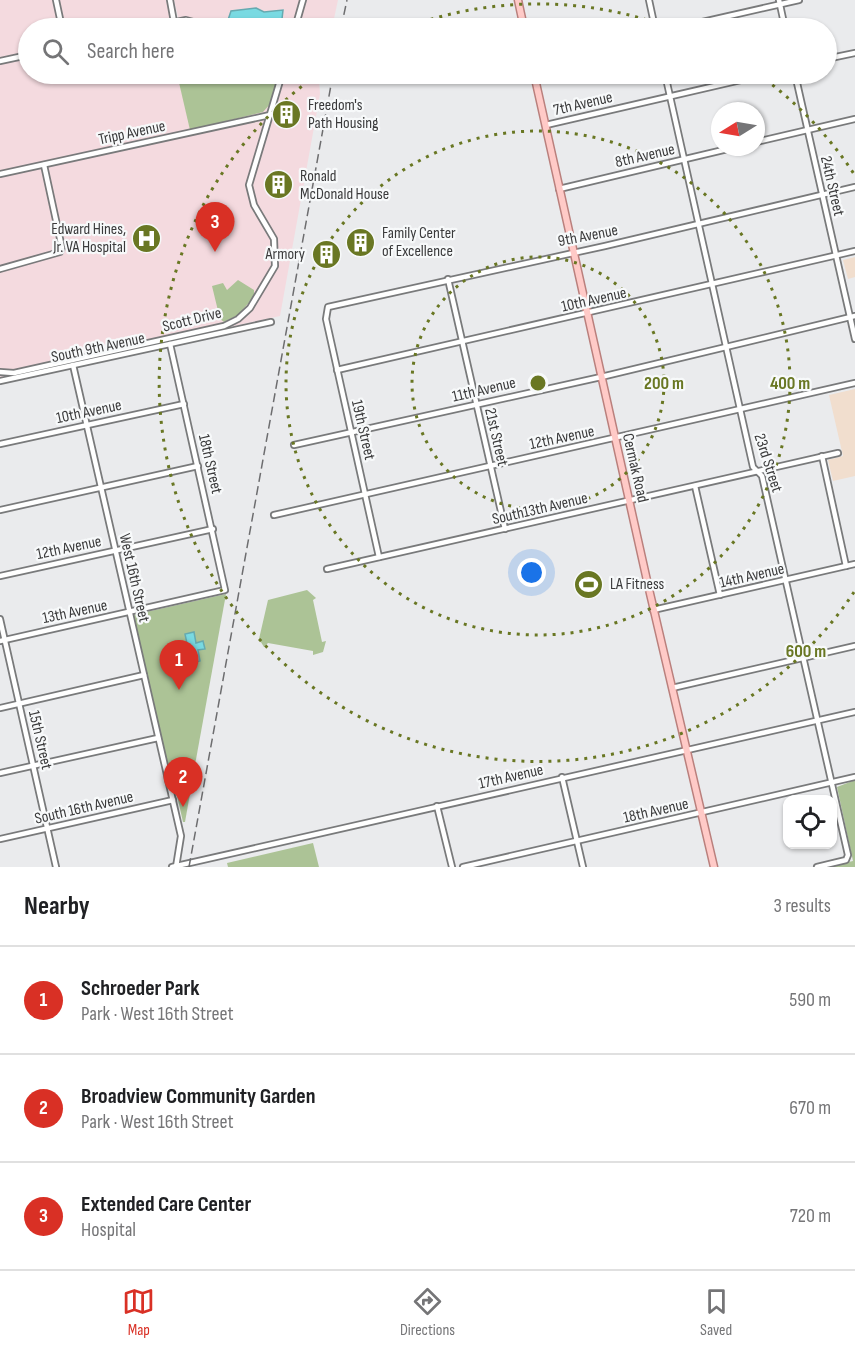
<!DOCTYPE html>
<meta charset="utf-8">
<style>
:root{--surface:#fff;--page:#f6f6f6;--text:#202124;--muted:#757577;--line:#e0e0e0;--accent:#d93025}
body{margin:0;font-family:"Sofia Sans Condensed",sans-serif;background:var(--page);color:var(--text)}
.controls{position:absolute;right:18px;bottom:18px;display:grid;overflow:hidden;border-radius:12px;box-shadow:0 2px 4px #0004}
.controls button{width:54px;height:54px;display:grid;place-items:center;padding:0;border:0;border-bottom:2px solid var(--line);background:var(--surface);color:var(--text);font:30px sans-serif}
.compass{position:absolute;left:711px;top:102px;width:54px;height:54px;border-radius:50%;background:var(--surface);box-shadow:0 2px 4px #0004;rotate:259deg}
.you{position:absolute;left:532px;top:573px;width:21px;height:21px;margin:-15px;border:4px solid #fff;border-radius:50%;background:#1a73e8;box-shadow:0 0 0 9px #1a73e833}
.badge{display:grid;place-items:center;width:39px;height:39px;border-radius:50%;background:var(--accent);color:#fff;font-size:20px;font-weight:700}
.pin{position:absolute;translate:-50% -50px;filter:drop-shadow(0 2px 3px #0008)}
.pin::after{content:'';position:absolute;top:32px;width:21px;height:18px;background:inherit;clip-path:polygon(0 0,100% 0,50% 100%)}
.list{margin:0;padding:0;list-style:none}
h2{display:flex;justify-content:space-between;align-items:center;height:78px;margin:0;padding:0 24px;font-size:26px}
h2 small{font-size:20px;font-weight:400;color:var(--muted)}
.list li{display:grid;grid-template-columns:39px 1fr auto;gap:18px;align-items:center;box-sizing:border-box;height:108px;padding:0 24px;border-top:2px solid var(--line)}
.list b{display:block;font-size:22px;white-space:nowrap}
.list p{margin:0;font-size:20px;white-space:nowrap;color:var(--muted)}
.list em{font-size:20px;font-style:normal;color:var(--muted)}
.icon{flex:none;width:33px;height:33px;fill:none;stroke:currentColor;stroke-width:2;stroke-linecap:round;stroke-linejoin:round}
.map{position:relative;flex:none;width:855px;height:867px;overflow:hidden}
.search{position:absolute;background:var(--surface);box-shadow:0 2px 4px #0004;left:18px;right:18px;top:18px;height:66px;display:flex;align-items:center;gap:15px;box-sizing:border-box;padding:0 21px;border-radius:33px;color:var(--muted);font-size:22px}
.sheet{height:402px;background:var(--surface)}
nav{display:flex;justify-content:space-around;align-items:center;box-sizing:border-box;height:84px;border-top:2px solid var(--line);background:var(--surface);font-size:16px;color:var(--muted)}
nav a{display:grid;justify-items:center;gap:3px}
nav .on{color:var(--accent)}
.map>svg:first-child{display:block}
</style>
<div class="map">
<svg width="855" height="867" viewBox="0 0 855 867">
<rect width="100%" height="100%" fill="#eaebed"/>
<g fill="#f1dece">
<path d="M855,257V277L848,279L843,260Z"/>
<path d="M855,389V476L833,481L828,460L843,456L829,395Z"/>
</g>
<g fill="#f4dadf">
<path d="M0,0H166L170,17L164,22L136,28H28V53L0,59Z"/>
<path d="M174,0H338L332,28H198L180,25Z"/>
<path d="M28,57V74H324L323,79L319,80L320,94L280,316L0,378V64Z"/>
</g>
<g fill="#acc396">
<path d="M177,74H281L272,102L263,112L190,130Z"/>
<path d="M238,280L254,290V297L238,315L224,322L220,319L212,286L223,283L227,290Z"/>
<path d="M307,590L316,598L313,600L322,642L326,641L323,652L313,655V651L268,643L264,647L259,639L268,600Z"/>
<path d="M226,594L195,765L169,772L133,615Z"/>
<path d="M855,780V867H826L853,861L837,787Z"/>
<path d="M191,788L185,822H183L176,791Z"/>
<path d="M313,843L319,867H228L227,863Z"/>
</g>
<g fill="#79dae2" stroke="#66aab0" stroke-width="1.5">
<path d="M256,8L264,12L283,10L281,28H247L230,24L228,20L231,11Z"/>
<path d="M194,632L196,643L203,641L205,649L198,650L200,661L191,663L185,634Z"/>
</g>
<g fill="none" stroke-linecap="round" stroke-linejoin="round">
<defs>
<g id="minor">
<path d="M56,0L62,28"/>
<path d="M170,0L174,22"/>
<path d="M649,0L655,28"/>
<path d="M779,0L785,28"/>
<path d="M147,28L186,20L216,28"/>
<path d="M295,28L303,0"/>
<path d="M676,28L799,0"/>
<path d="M826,59L855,53"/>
<path d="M0,61L28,55"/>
<path d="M665,74L753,467L762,476L848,855L846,860L817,867"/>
<path d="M795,74L855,339"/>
<path d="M546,125L767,74"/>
<path d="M756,142L855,119"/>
<path d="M0,174L270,115"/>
<path d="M559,189L736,147"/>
<path d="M0,269L60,252L62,248L44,165"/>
<path d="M448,279L505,529"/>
<path d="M73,365L181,836L176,867"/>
<path d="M337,370L855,251"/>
<path d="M0,372L14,373L224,326L238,319L250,308L275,266L274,239L254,205L249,185L282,74"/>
<path d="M0,381L271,322"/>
<path d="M0,444L184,404"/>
<path d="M294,445L601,377L855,316"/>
<path d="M822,456L846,566"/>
<path d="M695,486L720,595"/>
<path d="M0,510L198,466"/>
<path d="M274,515L855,383"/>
<path d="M379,557L326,319L328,307L605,246L855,187"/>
<path d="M327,569L838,453"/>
<path d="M0,576L213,529"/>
<path d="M653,610L855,564"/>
<path d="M0,619L56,867"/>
<path d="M0,641L225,590L170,344"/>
<path d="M672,688L855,646"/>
<path d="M0,708L144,675"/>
<path d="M0,773L158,738"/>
<path d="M562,777L583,867"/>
<path d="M437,806L452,867"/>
<path d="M0,839L173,800"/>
<path d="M172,867L855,712"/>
<path d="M463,867L855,777"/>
</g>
<g id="major">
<path d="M518,0L524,28"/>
<path d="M534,74L648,585L714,867"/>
</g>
</defs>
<use href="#minor" stroke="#797a7b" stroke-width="8"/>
<use href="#major" stroke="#ba807d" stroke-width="9"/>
<use href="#minor" stroke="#fff" stroke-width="4.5"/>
<use href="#major" stroke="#ffcac7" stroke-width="6"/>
<g stroke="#6d6d6f" stroke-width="1.5" stroke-dasharray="9 4.5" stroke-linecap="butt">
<path d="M341,28L347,0"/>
<path d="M189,867L333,74"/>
</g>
</g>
<g fill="none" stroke="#697723" stroke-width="3" stroke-dasharray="3 6">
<circle cx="538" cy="383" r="126"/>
<circle cx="538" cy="383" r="252"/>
<path d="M854 592A379 379 0 1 1 318 74M405 28A379 379 0 0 1 671 28M758 74A379 379 0 0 1 854 174"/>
</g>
<defs>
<symbol id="building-disc" viewBox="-11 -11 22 22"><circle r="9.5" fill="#697723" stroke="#f7f9fa"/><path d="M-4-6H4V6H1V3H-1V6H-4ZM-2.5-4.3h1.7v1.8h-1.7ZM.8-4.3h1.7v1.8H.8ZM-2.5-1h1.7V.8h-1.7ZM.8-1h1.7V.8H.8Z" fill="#fff"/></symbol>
<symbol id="hospital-disc" viewBox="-11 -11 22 22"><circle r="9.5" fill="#697723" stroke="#f7f9fa"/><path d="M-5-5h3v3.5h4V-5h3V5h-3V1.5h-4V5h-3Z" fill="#fff"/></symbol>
<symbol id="stadium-disc" viewBox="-11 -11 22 22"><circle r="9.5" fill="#697723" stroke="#f7f9fa"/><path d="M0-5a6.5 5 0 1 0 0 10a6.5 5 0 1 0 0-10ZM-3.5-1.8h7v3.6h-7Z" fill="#fff"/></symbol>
</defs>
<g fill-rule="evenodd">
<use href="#building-disc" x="270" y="98" width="33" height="33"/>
<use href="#building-disc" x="262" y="168" width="33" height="33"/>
<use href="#hospital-disc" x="130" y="222" width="33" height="33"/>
<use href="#building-disc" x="344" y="226" width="33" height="33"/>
<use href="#building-disc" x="310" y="238" width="33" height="33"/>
<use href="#stadium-disc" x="572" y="568" width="33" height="33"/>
</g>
<g text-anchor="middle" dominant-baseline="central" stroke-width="4.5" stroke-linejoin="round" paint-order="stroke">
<g font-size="16" fill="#3a3a3b" stroke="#f7f9fa">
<text transform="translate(583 104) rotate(-13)">7th Avenue</text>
<text transform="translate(132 133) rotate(-12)">Tripp Avenue</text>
<text transform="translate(645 156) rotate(-13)">8th Avenue</text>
<text transform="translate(832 186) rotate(77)">24th Street</text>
<text transform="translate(588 236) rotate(-11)">9th Avenue</text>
<text transform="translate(594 300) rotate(-13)">10th Avenue</text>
<text transform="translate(192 320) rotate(-14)">Scott Drive</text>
<text transform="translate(98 348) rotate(-12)">South 9th Avenue</text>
<text transform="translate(484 390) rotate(-13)">11th Avenue</text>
<text transform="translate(89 412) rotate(-12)">10th Avenue</text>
<text transform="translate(363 430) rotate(77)">19th Street</text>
<text transform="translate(496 437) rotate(77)">21st Street</text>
<text transform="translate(562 438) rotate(-12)">12th Avenue</text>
<text transform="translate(768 463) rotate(72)">23rd Street</text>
<text transform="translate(210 464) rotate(77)">18th Street</text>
<text transform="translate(635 468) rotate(77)">Cermak Road</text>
<text transform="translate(540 509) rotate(-13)">South13th Avenue</text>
<text transform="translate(69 548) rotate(-12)">12th Avenue</text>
<text transform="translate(752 576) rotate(-13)">14th Avenue</text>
<text transform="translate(134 578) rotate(77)">West 16th Street</text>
<text transform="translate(75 612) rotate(-12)">13th Avenue</text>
<text transform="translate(40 740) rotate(77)">15th Street</text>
<text transform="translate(511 777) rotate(-13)">17th Avenue</text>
<text transform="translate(84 808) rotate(-13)">South 16th Avenue</text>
<text transform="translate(656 811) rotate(-13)">18th Avenue</text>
</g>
<g font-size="16" fill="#3a3a3b" stroke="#f7f9fa" text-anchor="start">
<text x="308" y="105">Freedom's<tspan x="308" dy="18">Path Housing</tspan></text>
<text x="300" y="176">Ronald<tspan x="300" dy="18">McDonald House</tspan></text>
<text x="126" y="229" text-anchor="end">Edward Hines,<tspan x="126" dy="18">Jr. VA Hospital</tspan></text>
<text x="382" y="233">Family Center<tspan x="382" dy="18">of Excellence</tspan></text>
<text x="305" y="254" text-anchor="end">Armory</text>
<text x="610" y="584">LA Fitness</text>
</g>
</g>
<circle cx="538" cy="383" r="9" fill="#697723" stroke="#f7f9fa" stroke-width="3"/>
<g font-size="18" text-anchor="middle" font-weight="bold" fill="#697723" stroke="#f7f9fa" stroke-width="4.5" stroke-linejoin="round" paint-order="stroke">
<text x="664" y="389">200 m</text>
<text x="790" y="389">400 m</text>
<text x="806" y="657">600 m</text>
</g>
</svg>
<div class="controls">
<button><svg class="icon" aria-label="locate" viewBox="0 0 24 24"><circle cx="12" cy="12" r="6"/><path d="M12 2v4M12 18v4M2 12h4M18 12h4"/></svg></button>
</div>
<svg class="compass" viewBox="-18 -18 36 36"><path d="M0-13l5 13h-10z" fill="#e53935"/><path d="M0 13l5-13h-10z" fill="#757577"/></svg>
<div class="you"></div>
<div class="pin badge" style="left:179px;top:690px">1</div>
<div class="pin badge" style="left:183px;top:807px">2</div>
<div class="pin badge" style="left:215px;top:252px">3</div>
<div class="search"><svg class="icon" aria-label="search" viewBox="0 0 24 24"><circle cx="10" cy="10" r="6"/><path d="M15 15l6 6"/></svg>Search here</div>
</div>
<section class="sheet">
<h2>Nearby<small>3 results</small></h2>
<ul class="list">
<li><span class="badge">1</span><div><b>Schroeder Park</b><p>Park · West 16th Street</p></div><em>590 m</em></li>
<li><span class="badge">2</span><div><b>Broadview Community Garden</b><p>Park · West 16th Street</p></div><em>670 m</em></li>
<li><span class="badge">3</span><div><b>Extended Care Center</b><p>Hospital</p></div><em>720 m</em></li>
</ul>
</section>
<nav>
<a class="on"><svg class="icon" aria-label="map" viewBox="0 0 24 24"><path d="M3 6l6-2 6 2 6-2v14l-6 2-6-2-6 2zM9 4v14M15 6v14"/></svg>Map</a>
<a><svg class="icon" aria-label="directions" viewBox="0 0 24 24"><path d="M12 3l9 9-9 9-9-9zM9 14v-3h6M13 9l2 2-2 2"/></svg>Directions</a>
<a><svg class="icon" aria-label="saved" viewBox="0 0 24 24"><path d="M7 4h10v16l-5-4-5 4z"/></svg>Saved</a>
</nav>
